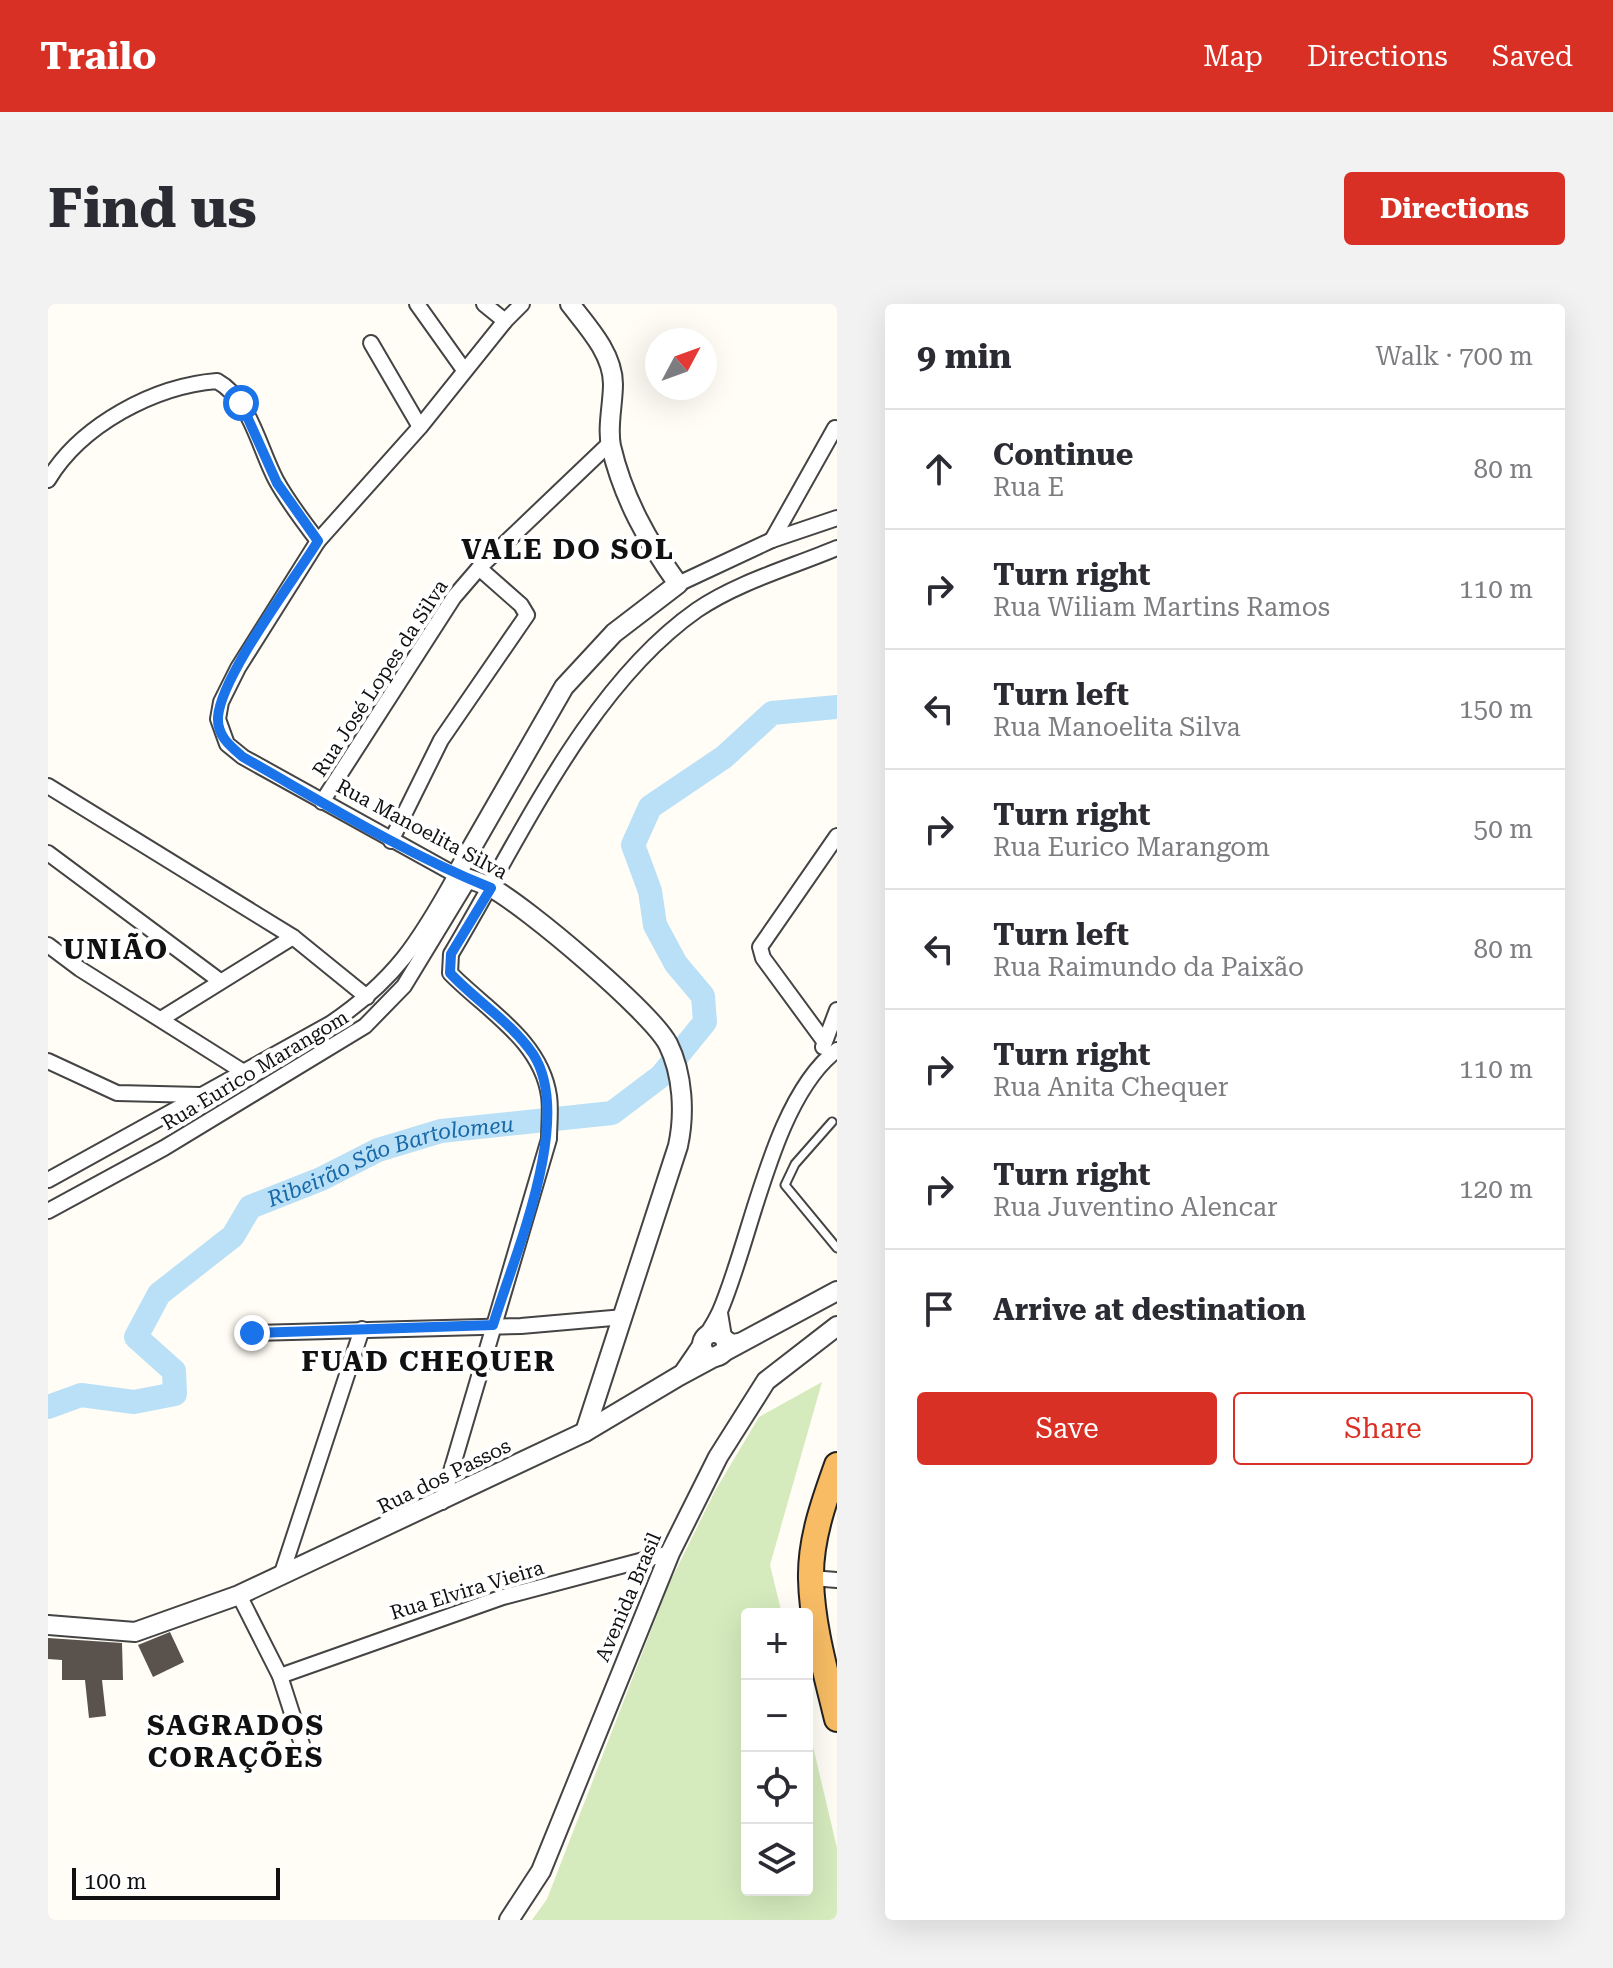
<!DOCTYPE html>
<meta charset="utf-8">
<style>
:root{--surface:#fff;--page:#f2f2f3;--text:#2b2b33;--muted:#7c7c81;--line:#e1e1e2;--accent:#d93025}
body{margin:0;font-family:"Roboto Serif",serif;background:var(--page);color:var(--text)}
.controls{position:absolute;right:24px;bottom:24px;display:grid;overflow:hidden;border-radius:8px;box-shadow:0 8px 32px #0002}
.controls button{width:72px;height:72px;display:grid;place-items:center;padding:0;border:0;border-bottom:2px solid var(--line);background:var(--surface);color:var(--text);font:40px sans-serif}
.compass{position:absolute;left:597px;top:24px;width:72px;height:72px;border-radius:50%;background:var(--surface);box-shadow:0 8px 32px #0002;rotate:49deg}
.scale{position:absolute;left:24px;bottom:20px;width:208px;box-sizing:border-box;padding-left:8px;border:4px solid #111;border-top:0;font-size:22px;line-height:28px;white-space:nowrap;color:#111;-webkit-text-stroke:6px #fff;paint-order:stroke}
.stop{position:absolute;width:24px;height:24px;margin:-18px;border:6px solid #1a73e8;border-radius:50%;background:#fff}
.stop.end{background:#1a73e8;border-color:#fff;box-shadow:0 2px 8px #0008}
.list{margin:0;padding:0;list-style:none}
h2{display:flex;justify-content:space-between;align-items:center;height:104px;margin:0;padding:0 32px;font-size:34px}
h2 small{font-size:26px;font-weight:400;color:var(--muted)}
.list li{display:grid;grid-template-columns:52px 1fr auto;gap:24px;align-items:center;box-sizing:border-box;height:120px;padding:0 32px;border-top:2px solid var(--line)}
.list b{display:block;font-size:30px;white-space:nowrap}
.list p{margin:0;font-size:26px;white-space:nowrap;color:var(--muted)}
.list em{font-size:26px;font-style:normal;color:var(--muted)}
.actions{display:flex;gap:16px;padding:24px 32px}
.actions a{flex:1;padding:18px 0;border:2px solid var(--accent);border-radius:8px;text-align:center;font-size:28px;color:var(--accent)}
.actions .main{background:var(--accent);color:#fff}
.icon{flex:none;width:44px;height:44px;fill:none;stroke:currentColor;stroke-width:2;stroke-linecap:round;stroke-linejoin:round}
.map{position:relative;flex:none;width:789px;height:1616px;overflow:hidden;border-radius:8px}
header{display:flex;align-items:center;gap:48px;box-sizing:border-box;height:112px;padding:0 40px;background:var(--accent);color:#fff}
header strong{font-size:38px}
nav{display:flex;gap:44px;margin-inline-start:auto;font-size:28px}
.intro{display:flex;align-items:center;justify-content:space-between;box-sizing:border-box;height:192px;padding:0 48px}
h1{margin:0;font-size:56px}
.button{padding:20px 36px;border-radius:8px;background:var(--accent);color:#fff;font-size:28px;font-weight:700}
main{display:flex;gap:48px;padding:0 48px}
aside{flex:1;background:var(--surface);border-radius:8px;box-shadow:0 8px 32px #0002}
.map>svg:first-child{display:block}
</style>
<header>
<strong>Trailo</strong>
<nav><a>Map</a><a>Directions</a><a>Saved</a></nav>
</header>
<div class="intro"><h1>Find us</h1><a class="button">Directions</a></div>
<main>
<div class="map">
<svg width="789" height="1616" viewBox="0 0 789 1616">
<rect width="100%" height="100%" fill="#fffdf5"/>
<path fill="#d5ebbd" d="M774,1078L722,1261L734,1310H699V1586H759V1417L789,1544V1616H484L499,1595L621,1280L667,1187L711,1113Z"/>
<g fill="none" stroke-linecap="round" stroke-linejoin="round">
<path stroke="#b9e0f7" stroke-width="24" id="s1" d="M0,1103L33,1091L86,1098L127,1090L126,1067L88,1033L111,990L185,932L202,903L273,875L330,846L393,827L564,809L613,772L657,718L655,692L628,660L607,621L602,587L585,541L602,503L676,453L724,409L789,403"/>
</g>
<g fill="#5a524d">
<path d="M122,1328L136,1358L105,1373L90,1341Z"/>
<path d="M0,1334L74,1339L75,1376H54L58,1412L41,1414L37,1376H14V1356L0,1355Z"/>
</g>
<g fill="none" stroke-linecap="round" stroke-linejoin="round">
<defs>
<path id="service" d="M784,818L747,860L737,881L789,944"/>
<g id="minor">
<path d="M369,0L416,66"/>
<path d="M436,0L457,17"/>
<path d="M323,39L372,123"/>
<path d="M0,176C33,121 106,82 169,77C202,95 211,144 228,176C240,198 255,217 270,237"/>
<path d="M724,236L787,124"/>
<path d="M630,280L724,236L789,214"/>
<path d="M0,482L245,633L319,693"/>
<path d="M274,498L406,293L431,264L562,139"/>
<path d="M343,537L393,436L479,311L473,301L431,264"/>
<path d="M0,549L172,677"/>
<path d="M0,641L32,665L194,767"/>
<path d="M113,715L245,633"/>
<path d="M776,737L715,654L712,643L789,532"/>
<path d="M775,743L789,706"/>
<path d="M0,757L69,789L152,791"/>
<path d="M0,876L282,720C347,676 371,638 408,571L195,453L179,440L170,415L173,398L190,364L270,237L372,123L457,17L474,0"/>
<path d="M0,907L116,844L317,722L356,682L421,575"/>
<path d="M672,1009L676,1033L685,1038L696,1036"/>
<path d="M204,1029L473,1022L576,1013"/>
<path d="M633,1069C646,1049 662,1029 672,1007C704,933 725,794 789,746"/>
<path d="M394,1198L501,835C501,821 503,806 501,792C493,736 438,706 402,669L403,650C471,537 539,383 649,306C690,278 744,263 789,244"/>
<path d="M233,1272L314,1025"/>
<path d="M763,1274L789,1276"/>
<path d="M191,1291L232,1372L259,1456"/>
<path d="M232,1372L455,1293L622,1249"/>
</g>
<g id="tertiary">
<path d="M522,0C540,23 565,50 565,80C565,100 559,123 563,142C575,194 600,238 630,280L566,329L516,383L408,571C419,574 431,578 442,583C477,601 603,708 620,740C635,770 637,810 630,842L537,1128"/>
<circle cx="666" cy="1041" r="12"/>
<path d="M0,1321L87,1328L191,1291L537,1128L631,1072L789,987"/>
<path d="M461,1616L493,1567L622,1249L670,1153L718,1077L789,1022"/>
</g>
<path id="trunk" d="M789,1161C776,1197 762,1236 763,1275C764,1322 778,1369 789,1415"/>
</defs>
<use href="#service" stroke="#444" stroke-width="11"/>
<use href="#minor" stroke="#444" stroke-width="18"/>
<use href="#tertiary" stroke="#444" stroke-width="22"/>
<use href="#trunk" stroke="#222" stroke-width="28"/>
<use href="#service" stroke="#fff" stroke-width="7"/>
<use href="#minor" stroke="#fff" stroke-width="14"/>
<use href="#tertiary" stroke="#fff" stroke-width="18"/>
<use href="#trunk" stroke="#f7bc64" stroke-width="24"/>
</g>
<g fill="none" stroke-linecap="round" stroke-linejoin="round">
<path stroke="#1a73e8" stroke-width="10" d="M193,99L229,179L270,237C246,276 173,372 170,413C169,432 182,442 195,453C276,499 356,549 443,584L403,650L402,669C428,697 463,718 485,750C527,814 466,952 445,1021L204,1029"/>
</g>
<g text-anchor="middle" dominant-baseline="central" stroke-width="8" stroke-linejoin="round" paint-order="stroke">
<g font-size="20" fill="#111" stroke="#fff">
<text transform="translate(332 374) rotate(-57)">Rua José Lopes da Silva</text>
<text transform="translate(374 525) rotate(28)">Rua Manoelita Silva</text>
<text transform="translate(207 766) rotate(-31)">Rua Eurico Marangom</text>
<text transform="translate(396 1172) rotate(-26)">Rua dos Passos</text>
<text transform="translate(419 1286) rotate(-17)">Rua Elvira Vieira</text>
<text transform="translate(580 1293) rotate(-67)">Avenida Brasil</text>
</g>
<g font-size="22" font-style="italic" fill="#1768a6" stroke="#fff">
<text stroke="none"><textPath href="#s1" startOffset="530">Ribeirão São Bartolomeu</textPath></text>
</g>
<g font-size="28" font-weight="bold" letter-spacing="2" fill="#111" stroke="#fff">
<text x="520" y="245">VALE DO SOL</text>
<text x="68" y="645">UNIÃO</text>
<text x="381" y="1057">FUAD CHEQUER</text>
<text x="188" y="1421">SAGRADOS<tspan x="188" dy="32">CORAÇÕES</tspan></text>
</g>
</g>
</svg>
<div class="controls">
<button>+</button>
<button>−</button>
<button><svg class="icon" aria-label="locate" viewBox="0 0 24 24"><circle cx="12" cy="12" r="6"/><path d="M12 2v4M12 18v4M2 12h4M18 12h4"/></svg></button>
<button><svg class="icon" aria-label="layers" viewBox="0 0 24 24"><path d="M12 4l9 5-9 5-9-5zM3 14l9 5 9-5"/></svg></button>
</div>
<svg class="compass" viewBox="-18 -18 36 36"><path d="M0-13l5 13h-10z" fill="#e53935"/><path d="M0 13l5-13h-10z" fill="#7c7c81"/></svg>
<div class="scale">100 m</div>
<div class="stop" style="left:193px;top:99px"></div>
<div class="stop end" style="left:204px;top:1029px"></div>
</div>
<aside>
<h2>9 min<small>Walk · 700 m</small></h2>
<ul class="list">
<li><svg class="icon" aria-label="ahead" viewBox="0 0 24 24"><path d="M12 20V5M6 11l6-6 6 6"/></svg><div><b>Continue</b><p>Rua E</p></div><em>80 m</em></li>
<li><svg class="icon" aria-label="right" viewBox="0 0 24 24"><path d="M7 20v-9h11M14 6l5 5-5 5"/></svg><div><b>Turn right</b><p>Rua Wiliam Martins Ramos</p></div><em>110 m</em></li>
<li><svg class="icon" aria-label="left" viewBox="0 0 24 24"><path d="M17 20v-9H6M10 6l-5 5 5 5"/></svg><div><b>Turn left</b><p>Rua Manoelita Silva</p></div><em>150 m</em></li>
<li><svg class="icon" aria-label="right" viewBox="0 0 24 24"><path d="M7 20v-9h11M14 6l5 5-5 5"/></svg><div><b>Turn right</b><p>Rua Eurico Marangom</p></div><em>50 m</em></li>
<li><svg class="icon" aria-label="left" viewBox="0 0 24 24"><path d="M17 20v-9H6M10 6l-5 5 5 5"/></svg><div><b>Turn left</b><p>Rua Raimundo da Paixão</p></div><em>80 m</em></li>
<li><svg class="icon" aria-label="right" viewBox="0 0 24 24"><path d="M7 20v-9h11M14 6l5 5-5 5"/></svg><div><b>Turn right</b><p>Rua Anita Chequer</p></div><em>110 m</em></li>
<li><svg class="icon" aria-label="right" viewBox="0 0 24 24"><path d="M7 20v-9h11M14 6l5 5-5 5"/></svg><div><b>Turn right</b><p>Rua Juventino Alencar</p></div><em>120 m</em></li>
<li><svg class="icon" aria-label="arrive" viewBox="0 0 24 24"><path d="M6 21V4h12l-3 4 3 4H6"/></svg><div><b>Arrive at destination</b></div></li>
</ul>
<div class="actions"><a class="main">Save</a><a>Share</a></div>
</aside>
</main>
